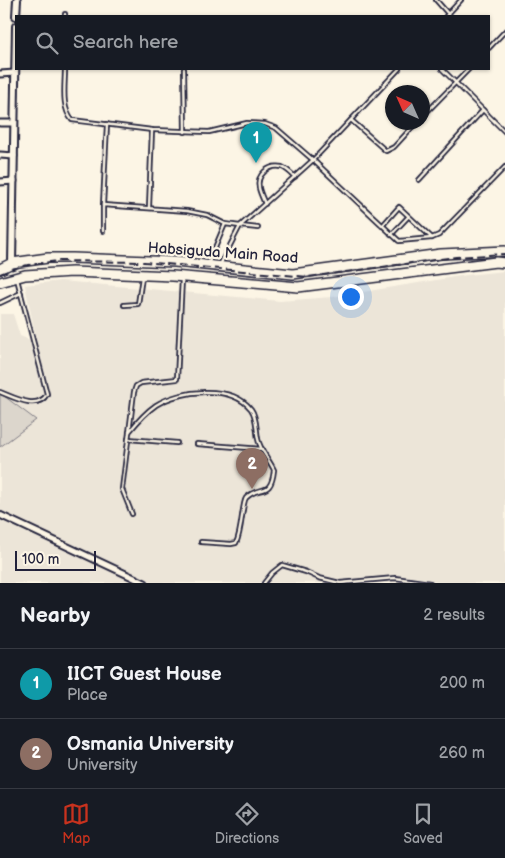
<!DOCTYPE html>
<style>
:root{--surface:#171b24;--page:#242831;--text:#f1f3f6;--muted:#9ea1a6;--line:#363941;--accent:#c8321e}
body{margin:0;font-family:"Balsamiq Sans",sans-serif;background:var(--page);color:var(--text)}
.compass{position:absolute;left:385px;top:85px;width:45px;height:45px;border-radius:50%;background:var(--surface);box-shadow:0 1px 4px #0004;rotate:315deg}
.scale{position:absolute;left:15px;bottom:12px;width:81px;box-sizing:border-box;padding-left:5px;border:2px solid #22223b;border-top:0;font-size:14px;line-height:18px;white-space:nowrap;color:#22223b;-webkit-text-stroke:4px #fcf5e5;paint-order:stroke}
.you{position:absolute;left:350px;top:296px;width:18px;height:18px;margin:-12px;border:4px solid #fff;border-radius:50%;background:#1a73e8;box-shadow:0 0 0 8px #1a73e833}
.badge{display:grid;place-items:center;width:32px;height:32px;border-radius:50%;background:var(--accent);color:#fff;font-size:16px;font-weight:700}
.pin{position:absolute;translate:-50% -41px;filter:drop-shadow(0 1px 2px #0008)}
.pin::after{content:'';position:absolute;top:26px;width:18px;height:15px;background:inherit;clip-path:polygon(0 0,100% 0,50% 100%)}
.list{margin:0;padding:0;list-style:none}
h2{display:flex;justify-content:space-between;align-items:center;height:65px;margin:0;padding:0 20px;font-size:21px}
h2 small{font-size:16px;font-weight:400;color:var(--muted)}
.list li{display:grid;grid-template-columns:32px 1fr auto;gap:15px;align-items:center;box-sizing:border-box;height:70px;padding:0 20px;border-top:1px solid var(--line)}
.list b{display:block;font-size:19px;white-space:nowrap}
.list p{margin:0;font-size:16px;white-space:nowrap;color:var(--muted)}
.list em{font-size:16px;font-style:normal;color:var(--muted)}
.icon{flex:none;width:28px;height:28px;fill:none;stroke:currentColor;stroke-width:2;stroke-linecap:round;stroke-linejoin:round}
.map{position:relative;flex:none;width:505px;height:583px;overflow:hidden}
.search{position:absolute;background:var(--surface);box-shadow:0 1px 4px #0004;left:15px;right:15px;top:15px;height:55px;display:flex;align-items:center;gap:12px;box-sizing:border-box;padding:0 18px;border-radius:0px;color:var(--muted);font-size:19px}
.sheet{height:205px;background:var(--surface)}
nav{display:flex;justify-content:space-around;align-items:center;box-sizing:border-box;height:70px;border-top:1px solid var(--line);background:var(--surface);font-size:14px;color:var(--muted)}
nav a{display:grid;justify-items:center;gap:2px}
nav .on{color:var(--accent)}
.map>svg:first-child{display:block}
</style>
<div class="map">
<svg width="505" height="583" viewBox="0 0 505 583">
<rect width="100%" height="100%" fill="#fcf5e5"/>
<filter id="ink" filterUnits="userSpaceOnUse"><feTurbulence type="fractalNoise" baseFrequency=".02" numOctaves="2"/><feDisplacementMap in="SourceGraphic" scale="10" xChannelSelector="R" yChannelSelector="G"/><feConvolveMatrix kernelMatrix="1 2 1 2 8 2 1 2 1" color-interpolation-filters="sRGB"/></filter>
<g filter="url(#ink)">
<path fill="#ece5d8" d="M505,271V583H0V314H13L20,336L37,343L25,285L61,281L280,301L332,297L467,275Z"/>
<path fill="#dcd6cc" stroke="#7f7c84" d="M0,393L36,420L0,447Z"/>
<g fill="none" stroke-linecap="round" stroke-linejoin="round">
<defs>
<g id="service">
<path d="M436,0L450,16"/>
<path d="M65,14V16"/>
<path d="M446,16L461,0"/>
<path d="M489,48L505,31"/>
<path d="M65,69C65,86 61,107 72,120L152,130L209,132L247,123L265,124L276,128L313,160L399,69"/>
<path d="M184,69L185,132"/>
<path d="M442,69L505,132"/>
<path d="M422,117L469,69"/>
<path d="M351,120L386,151L394,147L417,122"/>
<path d="M419,180L483,110"/>
<path d="M265,204C263,199 260,193 259,188C256,175 269,164 282,167C287,169 291,173 295,177"/>
<path d="M103,205L107,124"/>
<path d="M149,207L152,130"/>
<path d="M382,226L399,207L432,238"/>
<path d="M103,231V205L187,211L207,215L225,224"/>
<path d="M391,235L408,217"/>
<path d="M209,262L225,224L240,226L313,160L399,241L432,238L439,235L505,167"/>
<path d="M220,265L240,226L258,228"/>
<path d="M0,303L21,293"/>
<path d="M124,305L138,304L142,277"/>
<path d="M0,392C13,397 38,411 47,394L17,279"/>
<path d="M129,432C137,422 146,412 156,405C180,390 231,384 251,409C257,417 256,429 258,439C260,450 269,459 274,470C271,499 259,484 246,498C242,503 242,532 236,543L231,544L201,542"/>
<path d="M128,439L177,443"/>
<path d="M197,444L262,449"/>
<path d="M132,514L122,489L134,392L136,386L141,383L177,379L182,279"/>
<path d="M264,583L272,573L282,565L306,572L319,578L340,583L395,578L430,583"/>
</g>
<g id="minor">
<path d="M0,74L15,73"/>
<path d="M0,123H14"/>
<path d="M0,155L14,156"/>
<path d="M0,182L14,181"/>
<path d="M0,515L145,583"/>
</g>
<g id="tertiary">
<path d="M16,16L17,0"/>
<path d="M12,263L16,26"/>
</g>
<g id="primary">
<path d="M0,269L12,263L48,258H73L175,262L293,274L441,254L505,251"/>
<path d="M0,282L25,275L72,272L173,276L298,287L496,262L505,263"/>
</g>
</defs>
<use href="#service" stroke="#22223b" stroke-width="6"/>
<use href="#minor" stroke="#22223b" stroke-width="9"/>
<use href="#tertiary" stroke="#22223b" stroke-width="10"/>
<use href="#primary" stroke="#22223b" stroke-width="12"/>
<use href="#service" stroke="#fcf5e5" stroke-width="2.5"/>
<use href="#minor" stroke="#fcf5e5" stroke-width="5"/>
<use href="#tertiary" stroke="#fcf5e5" stroke-width="6"/>
<use href="#primary" stroke="#fcf5e5" stroke-width="9"/>
<path stroke="#22223b" stroke-width="2" stroke-dasharray="8 4" stroke-linecap="butt" d="M0,274L22,266L57,261L144,262L308,277L456,257L505,254"/>
</g>
</g>
<g text-anchor="middle" dominant-baseline="central" stroke-width="4.5" stroke-linejoin="round" paint-order="stroke">
<g font-size="15" fill="#22223b" stroke="#fcf5e5">
<text transform="translate(223 253) rotate(4)">Habsiguda Main Road</text>
</g>
</g>
</svg>
<svg class="compass" viewBox="-18 -18 36 36"><path d="M0-13l5 13h-10z" fill="#e53935"/><path d="M0 13l5-13h-10z" fill="#9ea1a6"/></svg>
<div class="scale">100 m</div>
<div class="you"></div>
<div class="pin badge" style="left:256px;top:163px;background:#0f9aa8">1</div>
<div class="pin badge" style="left:252px;top:489px;background:#8d6e63">2</div>
<div class="search"><svg class="icon" aria-label="search" viewBox="0 0 24 24"><circle cx="10" cy="10" r="6"/><path d="M15 15l6 6"/></svg>Search here</div>
</div>
<section class="sheet">
<h2>Nearby<small>2 results</small></h2>
<ul class="list">
<li><span class="badge" style="background:#0f9aa8">1</span><div><b>IICT Guest House</b><p>Place</p></div><em>200 m</em></li>
<li><span class="badge" style="background:#8d6e63">2</span><div><b>Osmania University</b><p>University</p></div><em>260 m</em></li>
</ul>
</section>
<nav>
<a class="on"><svg class="icon" aria-label="map" viewBox="0 0 24 24"><path d="M3 6l6-2 6 2 6-2v14l-6 2-6-2-6 2zM9 4v14M15 6v14"/></svg>Map</a>
<a><svg class="icon" aria-label="directions" viewBox="0 0 24 24"><path d="M12 3l9 9-9 9-9-9zM9 14v-3h6M13 9l2 2-2 2"/></svg>Directions</a>
<a><svg class="icon" aria-label="saved" viewBox="0 0 24 24"><path d="M7 4h10v16l-5-4-5 4z"/></svg>Saved</a>
</nav>
